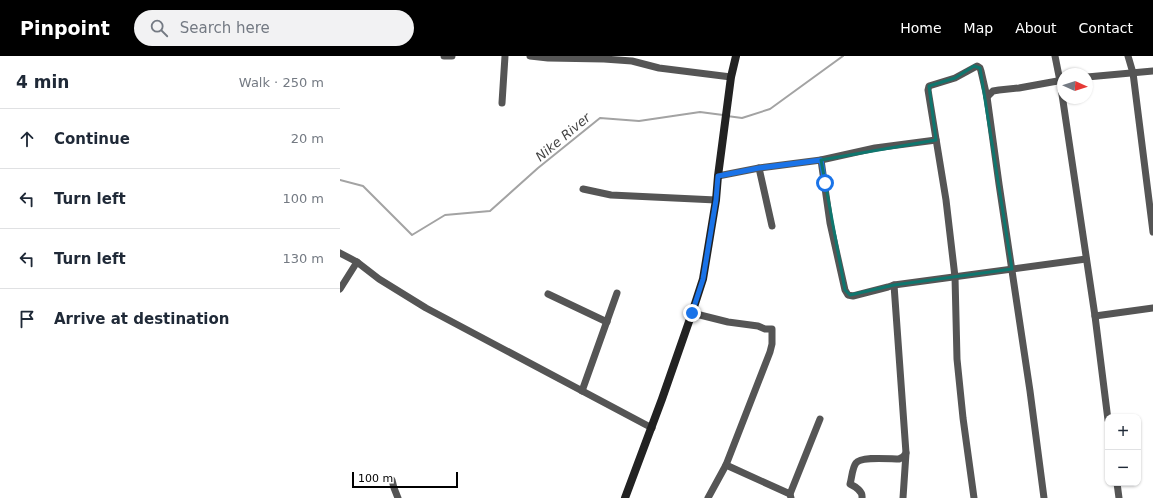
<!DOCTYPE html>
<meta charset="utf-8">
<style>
:root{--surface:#fff;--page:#f2f2f3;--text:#1f2937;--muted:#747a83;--line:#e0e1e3;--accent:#000}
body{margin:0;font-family:"DejaVu Sans",sans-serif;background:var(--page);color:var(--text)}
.controls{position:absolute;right:12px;bottom:12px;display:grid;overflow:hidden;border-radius:8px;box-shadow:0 1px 3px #0004}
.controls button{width:36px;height:36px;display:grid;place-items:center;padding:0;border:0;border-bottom:1px solid var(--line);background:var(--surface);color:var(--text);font:20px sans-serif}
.compass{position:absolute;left:717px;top:12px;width:36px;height:36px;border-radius:50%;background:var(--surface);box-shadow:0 1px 3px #0004;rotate:93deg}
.scale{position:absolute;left:12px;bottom:10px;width:106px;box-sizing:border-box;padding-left:4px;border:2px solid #000;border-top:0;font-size:11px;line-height:14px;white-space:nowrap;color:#000;-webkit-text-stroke:3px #fff;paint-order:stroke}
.stop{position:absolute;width:12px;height:12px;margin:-9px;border:3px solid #1a73e8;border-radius:50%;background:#fff}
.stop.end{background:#1a73e8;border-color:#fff;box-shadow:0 1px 4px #0008}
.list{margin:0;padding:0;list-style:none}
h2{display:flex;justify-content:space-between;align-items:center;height:52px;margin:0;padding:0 16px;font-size:17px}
h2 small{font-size:13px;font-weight:400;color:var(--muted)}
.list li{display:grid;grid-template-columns:26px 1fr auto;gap:12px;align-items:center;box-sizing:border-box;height:60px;padding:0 16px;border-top:1px solid var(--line)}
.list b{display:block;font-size:15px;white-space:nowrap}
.list em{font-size:13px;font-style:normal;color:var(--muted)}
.icon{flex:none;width:22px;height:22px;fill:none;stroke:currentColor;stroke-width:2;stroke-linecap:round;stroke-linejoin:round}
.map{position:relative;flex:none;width:813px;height:442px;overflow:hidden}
header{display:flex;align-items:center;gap:24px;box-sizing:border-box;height:56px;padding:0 20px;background:var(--accent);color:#fff}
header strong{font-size:19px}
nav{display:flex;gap:22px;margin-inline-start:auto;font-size:14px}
.search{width:280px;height:36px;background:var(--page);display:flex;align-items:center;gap:10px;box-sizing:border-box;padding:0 14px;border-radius:22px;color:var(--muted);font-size:15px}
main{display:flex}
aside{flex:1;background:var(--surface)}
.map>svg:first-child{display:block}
</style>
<header>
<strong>Pinpoint</strong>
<div class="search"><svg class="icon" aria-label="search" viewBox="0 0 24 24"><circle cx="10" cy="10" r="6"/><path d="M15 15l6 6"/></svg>Search here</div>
<nav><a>Home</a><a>Map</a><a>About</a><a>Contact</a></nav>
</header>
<main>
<aside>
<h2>4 min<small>Walk · 250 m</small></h2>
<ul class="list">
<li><svg class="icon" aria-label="ahead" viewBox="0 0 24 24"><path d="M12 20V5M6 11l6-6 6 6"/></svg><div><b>Continue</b></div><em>20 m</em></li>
<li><svg class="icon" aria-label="left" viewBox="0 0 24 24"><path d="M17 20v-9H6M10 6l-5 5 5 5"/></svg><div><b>Turn left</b></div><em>100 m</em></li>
<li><svg class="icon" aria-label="left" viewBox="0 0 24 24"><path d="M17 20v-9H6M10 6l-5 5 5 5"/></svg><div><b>Turn left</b></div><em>130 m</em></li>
<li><svg class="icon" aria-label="arrive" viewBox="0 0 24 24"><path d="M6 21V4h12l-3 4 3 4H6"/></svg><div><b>Arrive at destination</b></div></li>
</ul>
</aside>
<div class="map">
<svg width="813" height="442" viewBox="0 0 813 442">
<rect width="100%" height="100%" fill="#fff"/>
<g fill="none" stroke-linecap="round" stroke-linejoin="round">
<g stroke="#a3a3a3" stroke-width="2">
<path d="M387,60L402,62L430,53L503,0"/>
<path d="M0,124L23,130L72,179L105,159L150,155L198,112L260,62L299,65L360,56L383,59"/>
</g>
<g stroke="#555" stroke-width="7">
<path d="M104,0H112"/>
<path d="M190,0L208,2L264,3L292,5L319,12L391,21"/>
<path d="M715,0L720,25L755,260L768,364"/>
<path d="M788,0L793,17L813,176"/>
<path d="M747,21L813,15"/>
<path d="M647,41L653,35L659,34L679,32L723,24"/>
<path d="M162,47L165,0"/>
<path d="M481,104L490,167L505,234L508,239L513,240L548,231L554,229L746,203"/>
<path d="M419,112L432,170"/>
<path d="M378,120L419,112L481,104L535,92L596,84"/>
<path d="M243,133L271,139L376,144"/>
<path d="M0,197L17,206L39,223L86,252L312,372"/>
<path d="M0,233L17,206"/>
<path d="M208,238L267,266"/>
<path d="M352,257L388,266L418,270L425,273H432V288L430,296L386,409L368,442"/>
<path d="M755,260L813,252"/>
<path d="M242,335L277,237"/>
<path d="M386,409L450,438"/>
<path d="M52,424L54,432L58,442"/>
<path d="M777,427L779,442"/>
<path d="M451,442L450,438L480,363"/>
<path d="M522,442C523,435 516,431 510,428C512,422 512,412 516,407C521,400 550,403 559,403L563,401L566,397L554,229"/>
<path d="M563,442L566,397"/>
<path d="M634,442L623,362L617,303L615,221L606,144L588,34L589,30L615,22L637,10L640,12L641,15L647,41L659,128L690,335L704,442"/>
</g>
<path stroke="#222" stroke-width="8" d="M285,442L322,343L352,257L363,223L376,144L378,120L391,21L396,0"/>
</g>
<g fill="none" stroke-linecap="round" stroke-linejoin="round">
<path stroke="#1a73e8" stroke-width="5" d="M352,257L363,223L376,144L378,120L419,112L481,104L485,127"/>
</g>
<path fill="none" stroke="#0f766e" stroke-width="3" stroke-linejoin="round" d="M634,10L640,12L672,213L554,229L510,239L505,234L481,104L596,84L589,30L615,22Z"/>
<g text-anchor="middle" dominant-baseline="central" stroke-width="3" stroke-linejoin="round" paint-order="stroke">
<g font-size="13" font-style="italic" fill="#444" stroke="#fff">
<text transform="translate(223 81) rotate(-40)">Nike River</text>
</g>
</g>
</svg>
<div class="controls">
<button>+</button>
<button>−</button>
</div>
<svg class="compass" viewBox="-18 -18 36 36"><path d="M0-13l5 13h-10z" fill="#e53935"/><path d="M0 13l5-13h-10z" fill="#747a83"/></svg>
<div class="scale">100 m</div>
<div class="stop" style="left:485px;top:127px"></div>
<div class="stop end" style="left:352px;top:257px"></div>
</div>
</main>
